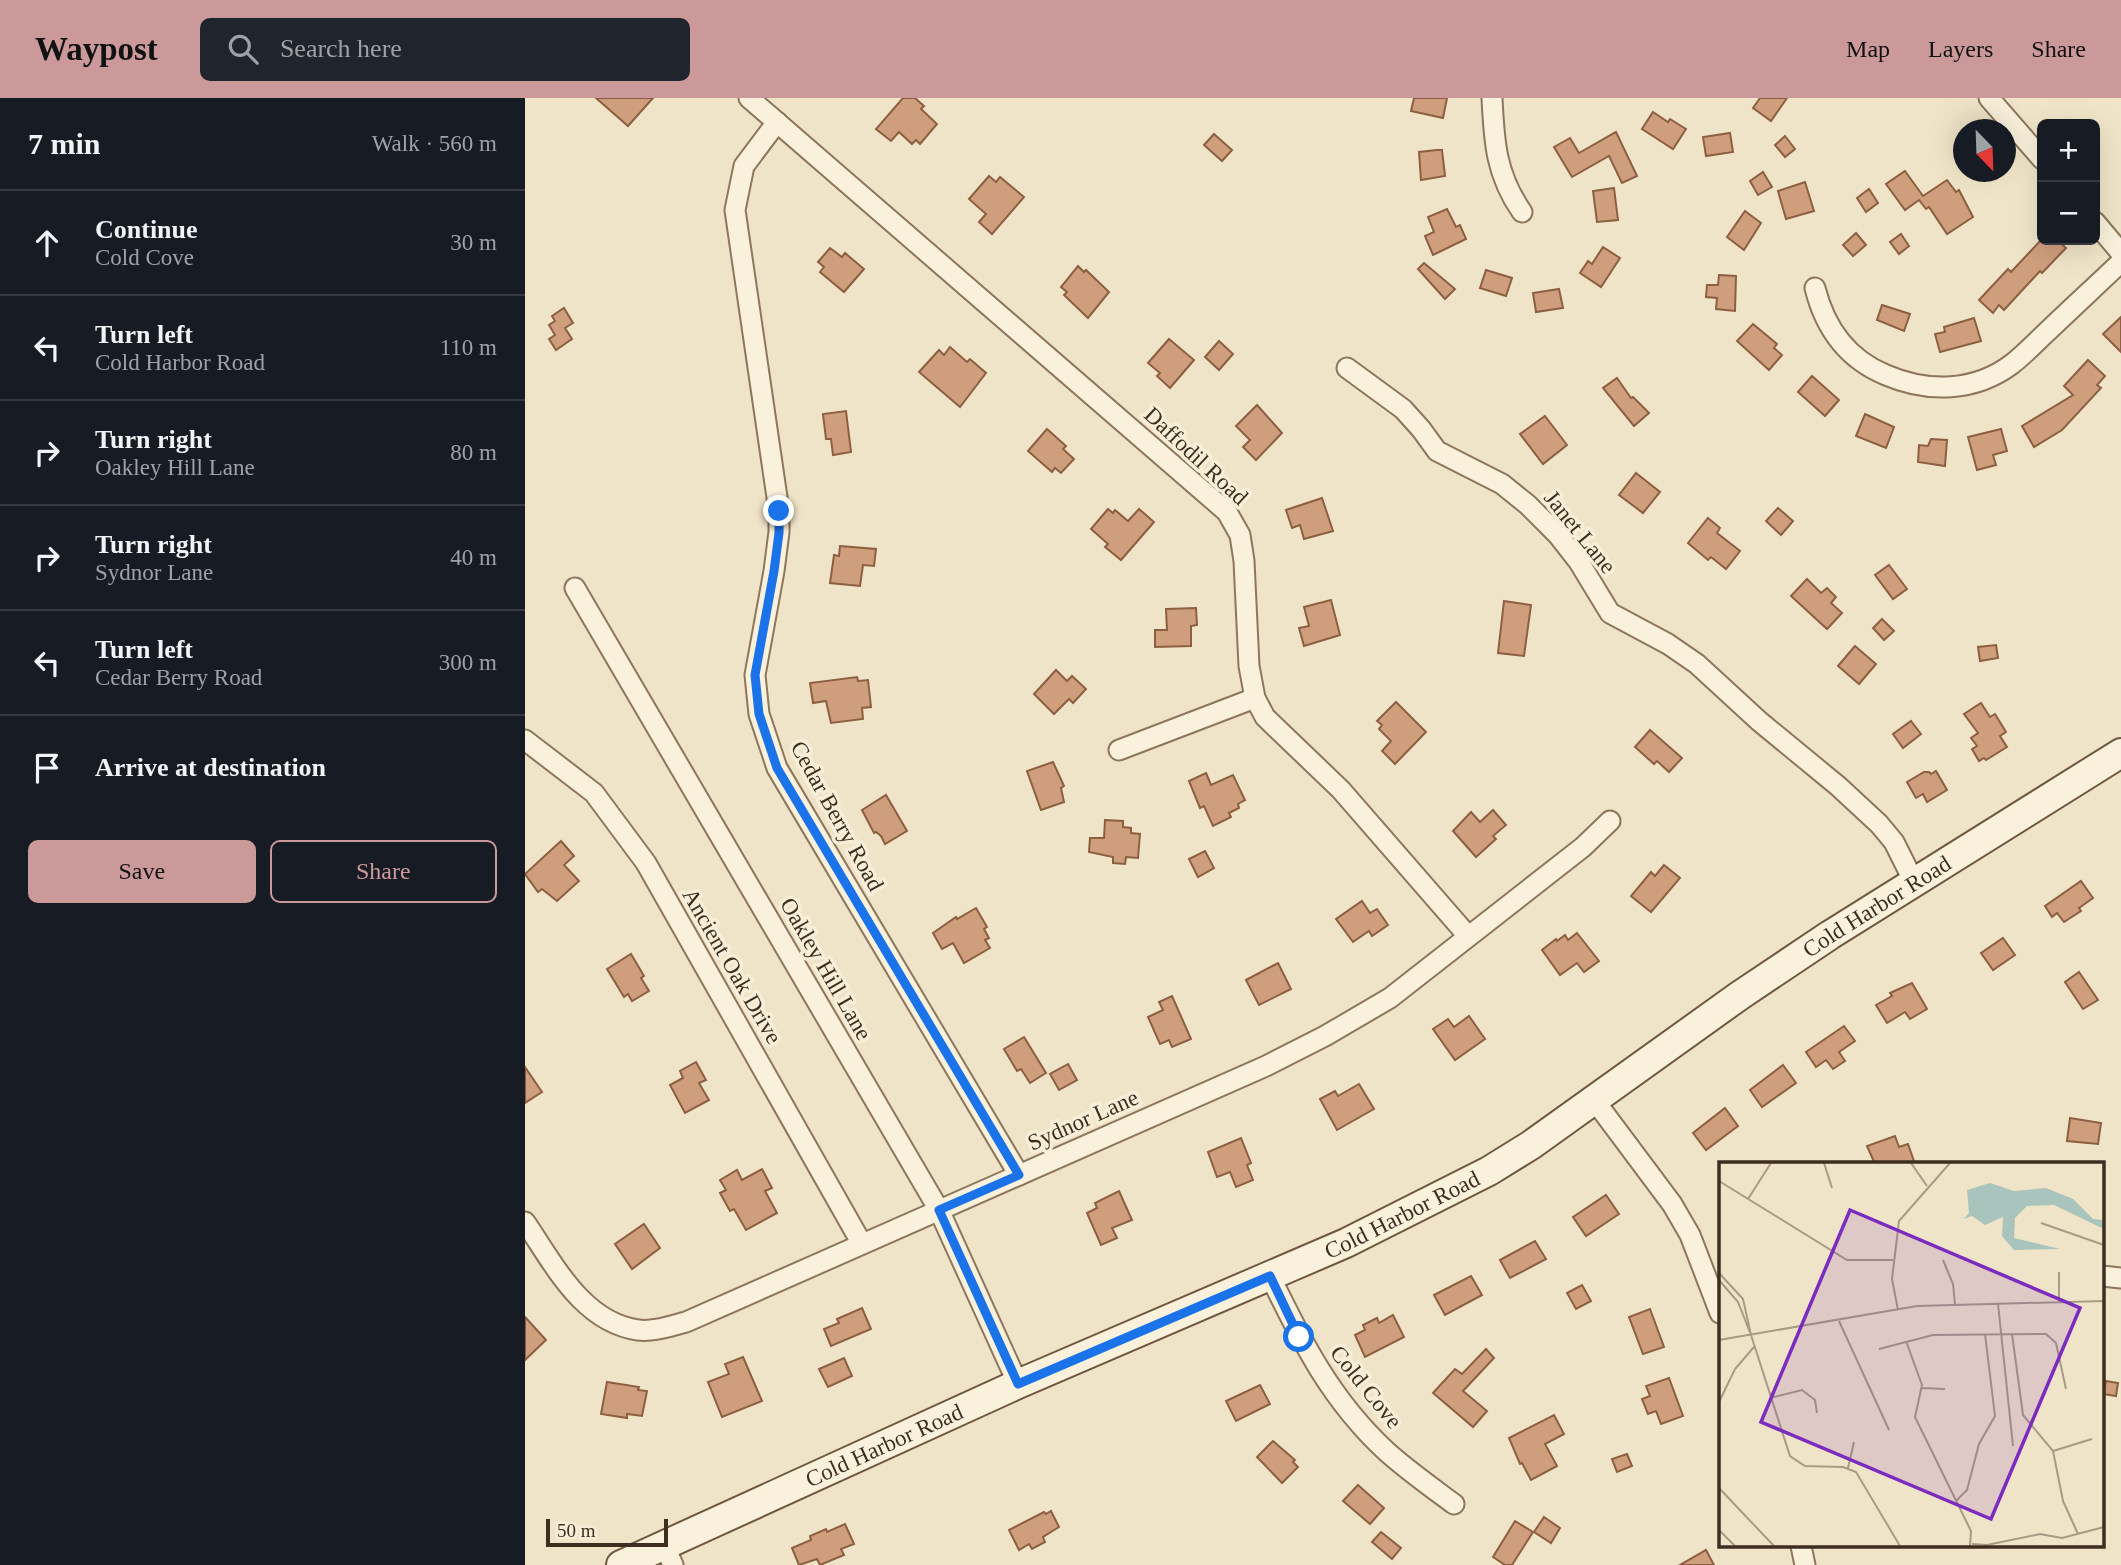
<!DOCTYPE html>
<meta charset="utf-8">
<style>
:root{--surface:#171b24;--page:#20242c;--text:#f1f3f6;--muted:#9ea1a6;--line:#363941;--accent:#cc999b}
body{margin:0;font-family:"Times New Roman",serif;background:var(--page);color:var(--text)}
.controls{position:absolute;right:21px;top:21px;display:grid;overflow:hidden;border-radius:10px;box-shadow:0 7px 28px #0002}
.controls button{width:63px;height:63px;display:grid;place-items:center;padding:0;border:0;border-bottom:2px solid var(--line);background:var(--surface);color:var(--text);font:35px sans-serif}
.compass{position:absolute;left:1428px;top:21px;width:63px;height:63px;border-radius:50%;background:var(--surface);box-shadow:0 7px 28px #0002;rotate:157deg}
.scale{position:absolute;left:21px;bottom:18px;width:122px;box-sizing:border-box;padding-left:7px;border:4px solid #3d2e20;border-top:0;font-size:19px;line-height:24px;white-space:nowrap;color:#3d2e20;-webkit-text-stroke:5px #f7eed8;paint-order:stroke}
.stop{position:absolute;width:21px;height:21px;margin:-16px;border:5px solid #1a73e8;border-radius:50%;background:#fff}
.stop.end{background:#1a73e8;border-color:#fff;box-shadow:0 2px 7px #0008}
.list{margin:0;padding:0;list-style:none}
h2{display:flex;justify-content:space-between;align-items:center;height:91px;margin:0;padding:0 28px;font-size:30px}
h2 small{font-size:23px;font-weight:400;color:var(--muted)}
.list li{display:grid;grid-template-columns:46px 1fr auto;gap:21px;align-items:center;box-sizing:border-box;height:105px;padding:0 28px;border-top:2px solid var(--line)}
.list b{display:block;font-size:26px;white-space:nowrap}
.list p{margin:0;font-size:23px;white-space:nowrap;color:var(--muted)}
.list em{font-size:23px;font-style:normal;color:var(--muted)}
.actions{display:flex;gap:14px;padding:21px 28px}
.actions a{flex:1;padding:16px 0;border:2px solid var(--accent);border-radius:10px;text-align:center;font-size:24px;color:var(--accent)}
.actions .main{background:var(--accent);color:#111}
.icon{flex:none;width:38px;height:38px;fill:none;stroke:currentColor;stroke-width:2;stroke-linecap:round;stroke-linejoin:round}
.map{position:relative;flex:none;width:1596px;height:1467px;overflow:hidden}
header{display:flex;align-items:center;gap:42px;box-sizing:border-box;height:98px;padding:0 35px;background:var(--accent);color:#111}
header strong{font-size:33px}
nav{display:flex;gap:38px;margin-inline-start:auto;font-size:24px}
.search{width:490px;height:63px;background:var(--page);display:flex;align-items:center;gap:18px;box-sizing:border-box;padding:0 24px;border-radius:10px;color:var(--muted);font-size:26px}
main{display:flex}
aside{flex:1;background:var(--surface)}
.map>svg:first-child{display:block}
</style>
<header>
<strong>Waypost</strong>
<div class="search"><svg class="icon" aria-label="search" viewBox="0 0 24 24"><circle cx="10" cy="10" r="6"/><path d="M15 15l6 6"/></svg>Search here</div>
<nav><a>Map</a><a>Layers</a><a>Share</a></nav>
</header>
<main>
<aside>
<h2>7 min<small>Walk · 560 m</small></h2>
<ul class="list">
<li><svg class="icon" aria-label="ahead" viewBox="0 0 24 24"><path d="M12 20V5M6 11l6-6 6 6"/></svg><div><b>Continue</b><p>Cold Cove</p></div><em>30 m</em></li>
<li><svg class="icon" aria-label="left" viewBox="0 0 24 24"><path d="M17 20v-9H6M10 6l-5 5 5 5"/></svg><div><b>Turn left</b><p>Cold Harbor Road</p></div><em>110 m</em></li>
<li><svg class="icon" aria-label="right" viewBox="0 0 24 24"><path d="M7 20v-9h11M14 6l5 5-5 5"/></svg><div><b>Turn right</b><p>Oakley Hill Lane</p></div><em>80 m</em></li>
<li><svg class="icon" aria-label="right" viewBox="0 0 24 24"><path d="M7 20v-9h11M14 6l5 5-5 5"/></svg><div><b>Turn right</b><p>Sydnor Lane</p></div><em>40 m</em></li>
<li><svg class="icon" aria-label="left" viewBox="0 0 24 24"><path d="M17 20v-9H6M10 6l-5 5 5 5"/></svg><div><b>Turn left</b><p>Cedar Berry Road</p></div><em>300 m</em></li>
<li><svg class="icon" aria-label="arrive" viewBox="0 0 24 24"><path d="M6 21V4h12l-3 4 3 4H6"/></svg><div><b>Arrive at destination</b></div></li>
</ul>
<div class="actions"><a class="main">Save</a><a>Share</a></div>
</aside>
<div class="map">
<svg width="1596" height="1467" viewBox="0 0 1596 1467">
<rect width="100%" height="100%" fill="#f0e4c8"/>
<g fill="#cf9f7d" stroke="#8d5f41" stroke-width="2">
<path d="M71,0H128L103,28Z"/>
<path d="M378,0H390L399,8L396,11L412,26L395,46L391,42L387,46L374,34L366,43L351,31Z"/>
<path d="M889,0H922L918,20L886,13Z"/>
<path d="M1235,0H1262L1246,23L1228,10Z"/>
<path d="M1128,14L1143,24L1145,21L1161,31L1148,51L1117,31Z"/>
<path d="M1091,34L1112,78L1097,85L1084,58L1047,79L1029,49L1045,40L1054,55Z"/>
<path d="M1205,35L1208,54L1181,58L1178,39Z"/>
<path d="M689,36L707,52L697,63L679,47Z"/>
<path d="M1260,38L1270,51L1260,59L1250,47Z"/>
<path d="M912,52H917L920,78L896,82L894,54Z"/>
<path d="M1380,73L1398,98L1422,82L1431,94L1434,92L1448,119L1422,136L1404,109L1401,111L1394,102L1380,112L1361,86Z"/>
<path d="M1238,74L1247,89L1233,97L1225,83Z"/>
<path d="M464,78L471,84L475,79L499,99L467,136L454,124L461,116L444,101Z"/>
<path d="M1280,84L1289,113L1261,121L1253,93Z"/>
<path d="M1089,90L1093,122L1072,124L1068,93Z"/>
<path d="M1344,91L1353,105L1341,114L1332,100Z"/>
<path d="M922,111L931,129L935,127L941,141L908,157L900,138L909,134L903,119Z"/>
<path d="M1220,113L1236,125L1219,152L1202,139Z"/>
<path d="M1331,135L1341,147L1328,158L1318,147Z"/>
<path d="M1376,136L1384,148L1374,156L1365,144Z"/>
<path d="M1516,142H1532L1541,150L1517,175L1515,173L1479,212L1474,207L1468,215L1454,202L1483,171L1486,174Z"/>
<path d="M1078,149L1095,160L1076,189L1055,175L1063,163L1067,166Z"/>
<path d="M305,150L317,159L320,155L339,171L319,194L295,174L299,169L293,164Z"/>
<path d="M899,165L930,191L920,201L893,171Z"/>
<path d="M553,168L559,174L561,172L584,194L563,220L539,197L542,194L536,189Z"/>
<path d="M961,172L987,180L981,198L955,190Z"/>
<path d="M1194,177L1211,178L1210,213L1191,211L1192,200L1181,199L1182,187H1193Z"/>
<path d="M1034,191L1038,210L1011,214L1008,195Z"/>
<path d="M1357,207L1385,216L1379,233L1352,222Z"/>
<path d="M39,210L48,225L40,230L47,241L31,252L24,241L30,237L24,227L30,223L27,218Z"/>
<path d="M1596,219V254L1578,236Z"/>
<path d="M1449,220L1456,243L1415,254L1410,236L1420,234L1419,229Z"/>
<path d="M1228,226L1252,246L1249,250L1257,257L1244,272L1212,243Z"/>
<path d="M644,241L669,262L645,290L632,278L635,275L623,265Z"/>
<path d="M694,243L708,256L694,272L680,259Z"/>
<path d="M425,249L442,264L445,261L461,275L435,309L394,274L414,252L419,257Z"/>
<path d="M1563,262L1580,278L1572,287L1576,290L1537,332L1509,349L1497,328L1548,297L1539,288Z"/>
<path d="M1287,278L1314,302L1300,318L1273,294Z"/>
<path d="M1092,280L1106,300L1108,299L1124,315L1109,328L1078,290Z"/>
<path d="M732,307L757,335L731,362L718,349L725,342L711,328Z"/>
<path d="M321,313L326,354L308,357L306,341H301L298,316Z"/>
<path d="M1340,316L1369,329L1361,350L1331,338Z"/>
<path d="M1020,318L1042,347L1018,366L995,336Z"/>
<path d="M522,331L541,348L538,351L549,361L536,375L530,370L527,374L503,353Z"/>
<path d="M1476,331L1482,353L1468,357L1471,367L1452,372L1443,339Z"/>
<path d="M1406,341L1422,342L1420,368L1393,364L1394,347L1403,348Z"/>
<path d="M1111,375L1135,394L1118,415L1094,397Z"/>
<path d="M797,400L808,433L779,441L775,427L767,430L761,412Z"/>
<path d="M1253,410L1268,423L1256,437L1241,423Z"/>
<path d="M583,411L588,415L590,412L603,423L614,411L629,424L596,462L580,449L583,446L566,431Z"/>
<path d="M1183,420L1195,430L1192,435L1215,453L1201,471L1186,459L1183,462L1163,445Z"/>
<path d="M315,448L351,451L349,468L338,467L335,488L305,485L309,457L314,458Z"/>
<path d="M1364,467L1382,491L1368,501L1350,477Z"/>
<path d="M1282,481L1296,495L1302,490L1311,499L1306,505L1317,515L1302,531L1266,498Z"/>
<path d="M806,502L815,537L779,548L774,530L784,528L779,509Z"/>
<path d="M979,503L1006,507L999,558L973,555Z"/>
<path d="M671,510L672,527L666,528V548L630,549V532H642L641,511Z"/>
<path d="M1357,521L1369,533L1359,542L1348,530Z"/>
<path d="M1471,547L1473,560L1455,563L1453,549Z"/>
<path d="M1330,548L1351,566L1334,586L1313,568Z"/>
<path d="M531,572L542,583L547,578L561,591L548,605L544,601L529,616L509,596Z"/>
<path d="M332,579L333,583L343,582L346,609L337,610L338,621L306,625L301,603L288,605L285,585Z"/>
<path d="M871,604L901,634L870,666L857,653L866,643L854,631L857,627L852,623Z"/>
<path d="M1456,605L1465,619L1470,616L1481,634L1475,638L1482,649L1461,662L1459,660L1454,663L1447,651L1452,648L1446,640L1453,635L1439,616Z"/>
<path d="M1386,623L1396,636L1378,650L1368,636Z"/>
<path d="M1125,632L1157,660L1144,674L1132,663L1129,666L1110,649Z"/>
<path d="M528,664L539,688L536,690L539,704L516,712L502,673Z"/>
<path d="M1411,673L1422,692L1402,704L1398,696L1391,700L1382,684L1399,674H1404L1406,676Z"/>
<path d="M681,675L686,687L708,677L720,702L713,706L714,710L704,715L706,719L688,728L679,708L675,710L664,683Z"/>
<path d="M361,697L382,733L360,746L356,738L351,734L349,735L337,712Z"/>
<path d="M968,712L981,727L968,738L971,741L951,759L928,733L946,714L955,724Z"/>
<path d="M580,722L598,723V729L606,730V735L615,736L613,760L601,759L600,766L588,765V759L564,754L565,740H579Z"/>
<path d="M36,743L49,758L39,767L54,783L32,803L17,791L13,794L0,776Z"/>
<path d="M680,753L689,770L673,779L664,761Z"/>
<path d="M1139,767L1155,780L1126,814L1106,798L1126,774L1130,778Z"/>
<path d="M1556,783L1568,800L1554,810L1556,813L1539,824L1532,815L1527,819L1520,808Z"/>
<path d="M837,803L845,815L852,811L863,827L847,838L844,833L828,844L811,821Z"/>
<path d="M451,810L462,829L459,831L464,840L460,842L465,850L439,865L428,845L417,851L408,835L431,819L432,821Z"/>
<path d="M1052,835L1074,863L1059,874L1052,865L1035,877L1017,852L1031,841L1032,843L1040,837L1043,842Z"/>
<path d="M1478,840L1490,857L1468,872L1456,855Z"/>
<path d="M106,856L119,878L116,880L124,893L107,903L103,896L99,899L82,871Z"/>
<path d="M753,865L766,891L734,907L721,882Z"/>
<path d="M1554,874L1573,902L1558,911L1540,884Z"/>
<path d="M1387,885L1402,911L1385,921L1380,914L1362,925L1351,907L1367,898L1365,895Z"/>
<path d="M647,898L666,941L647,949L644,942L635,946L623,919L638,912L634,904Z"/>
<path d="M944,918L960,941L930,962L908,931L923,921L929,929Z"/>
<path d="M1319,928L1330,943L1314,954L1320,963L1308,971L1301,962L1291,969L1281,954Z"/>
<path d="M499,939L521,975L505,985L496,971L492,973L479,951Z"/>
<path d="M171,964L181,982L174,985L184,1002L160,1015L145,987L158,980L155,973Z"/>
<path d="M543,966L552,982L534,992L525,976Z"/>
<path d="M1258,967L1271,985L1237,1009L1225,992Z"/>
<path d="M0,969L17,994L0,1005Z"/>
<path d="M834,986L849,1011L812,1032L795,1001L810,993L813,998Z"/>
<path d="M1200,1010L1213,1028L1181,1052L1168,1035Z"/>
<path d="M1545,1020L1576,1025L1573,1046L1542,1043Z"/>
<path d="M1370,1038L1374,1049L1383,1046L1390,1066H1350L1342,1048Z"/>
<path d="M716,1040L726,1065L722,1067L728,1082L711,1089L705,1074L692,1079L683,1054Z"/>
<path d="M237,1071L247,1090L240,1093L252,1115L221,1132L209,1111L205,1113L195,1095L201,1092L195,1082L212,1072L217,1082Z"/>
<path d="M594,1093L607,1122L587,1130L592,1140L576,1147L562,1115L572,1110L570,1105Z"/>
<path d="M1081,1097L1094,1116L1061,1138L1048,1119Z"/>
<path d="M119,1126L135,1150L107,1171L90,1146Z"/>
<path d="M1010,1143L1021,1161L985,1180L975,1162Z"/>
<path d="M946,1178L957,1197L920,1217L909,1197Z"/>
<path d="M1057,1187L1066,1203L1051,1211L1042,1195Z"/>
<path d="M337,1210L346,1231L306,1248L299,1231L314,1225L312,1221Z"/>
<path d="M1125,1211L1139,1249L1118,1256L1104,1219Z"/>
<path d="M868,1217L879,1239L840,1259L830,1237L840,1232L838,1227L852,1220L854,1225Z"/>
<path d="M0,1219L21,1242L0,1262Z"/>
<path d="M961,1251L969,1260L938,1293L962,1313L948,1329L908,1295L930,1271L937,1276Z"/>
<path d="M218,1259L237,1303L197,1319L183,1284L204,1276L200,1266Z"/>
<path d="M319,1260L327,1278L303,1289L294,1271Z"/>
<path d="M1144,1280L1158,1318L1136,1326L1131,1313L1123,1316L1117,1301L1125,1298L1121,1288Z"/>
<path d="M1581,1283L1593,1285L1591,1298L1578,1296Z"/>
<path d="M82,1284L114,1289L113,1292L122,1293L117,1318L102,1316V1320L76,1316Z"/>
<path d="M735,1287L745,1306L711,1323L701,1303Z"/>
<path d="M1029,1317L1039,1336L1020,1346L1032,1368L1006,1382L997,1365L995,1366L984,1340Z"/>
<path d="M748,1343L770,1362L768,1364L773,1369L757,1385L732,1359Z"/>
<path d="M1102,1356L1107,1368L1092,1374L1087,1361Z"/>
<path d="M833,1387L859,1410L845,1426L818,1403Z"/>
<path d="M526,1413L534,1429L518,1439L520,1444L507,1451L504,1446L494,1452L484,1432L519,1414L521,1416Z"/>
<path d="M1019,1419L1035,1430L1026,1445L1009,1434Z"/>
<path d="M990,1423L1008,1434L987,1467H980L968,1459Z"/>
<path d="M320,1426L329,1446L316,1451L319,1457L295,1467L292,1461L274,1467L267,1450L286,1442L285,1438L301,1431L302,1434Z"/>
<path d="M856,1434L876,1450L867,1461L847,1444Z"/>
<path d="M1181,1452L1189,1467H1155Z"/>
</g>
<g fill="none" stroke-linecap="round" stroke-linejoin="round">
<defs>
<g id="street">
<path d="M224,0L702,414L715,437L719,463L724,568L730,600L740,619L816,692L943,838"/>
<path d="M967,0C969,44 971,77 997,114"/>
<path d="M1464,0L1517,61"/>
<path d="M252,24L219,68L210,112L254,413V434L249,473L230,577L234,616L252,670L494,1077"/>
<path d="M1570,124L1596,155"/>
<path d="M1290,190C1300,230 1322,261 1361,277C1403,295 1450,294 1487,266C1501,255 1513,242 1526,230C1549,208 1573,186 1596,164"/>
<path d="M822,270L878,311L896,331L912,353L977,386L1003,407L1032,436L1054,464L1085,515L1143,546L1172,566L1234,623L1313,688L1354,726L1369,744L1389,784"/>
<path d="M50,490L414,1112L493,1286"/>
<path d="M0,642L69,695L121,765L337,1146"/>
<path d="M594,652L730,600"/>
<path d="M1070,1003L1147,1106L1165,1137L1195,1215"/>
<path d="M0,1124C29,1166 57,1224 113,1232C129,1234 145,1228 161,1224L741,968L800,938L865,900L1058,749L1085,723"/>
<path d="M745,1178C777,1244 806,1302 861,1353C882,1372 906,1389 929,1406"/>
<path d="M1577,1178L1596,1180"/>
<path d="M139,1447L148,1467"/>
<path d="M1276,1448L1280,1467"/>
</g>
<g id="secondary">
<path id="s1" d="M96,1467L493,1286L821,1145L964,1073L1006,1047L1214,898L1305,837L1596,655"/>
</g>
</defs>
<use href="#street" stroke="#8d765c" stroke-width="23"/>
<use href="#secondary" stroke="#6f573f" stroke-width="32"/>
<use href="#street" stroke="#faf1dc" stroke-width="19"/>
<use href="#secondary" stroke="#faf1dc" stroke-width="28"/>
</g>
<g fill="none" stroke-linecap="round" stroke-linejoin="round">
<path stroke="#1a73e8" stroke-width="9" d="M254,413V435L249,473L230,577L234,616L252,670L494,1077L414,1112L493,1286L745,1178L774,1239"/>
</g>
<g text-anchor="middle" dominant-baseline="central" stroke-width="7" stroke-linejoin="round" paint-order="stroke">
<g font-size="23" fill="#3d2e20" stroke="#f7eed8">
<text transform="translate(671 358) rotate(43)">Daffodil Road</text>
<text transform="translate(1055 434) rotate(51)">Janet Lane</text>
<text transform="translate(312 718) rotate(61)">Cedar Berry Road</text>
<text stroke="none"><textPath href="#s1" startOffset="1423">Cold Harbor Road</textPath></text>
<text transform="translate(207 868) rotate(60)">Ancient Oak Drive</text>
<text transform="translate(301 871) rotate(60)">Oakley Hill Lane</text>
<text transform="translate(558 1022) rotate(-24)">Sydnor Lane</text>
<text stroke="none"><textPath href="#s1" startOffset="856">Cold Harbor Road</textPath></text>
<text transform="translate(841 1289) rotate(51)">Cold Cove</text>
<text stroke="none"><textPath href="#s1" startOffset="289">Cold Harbor Road</textPath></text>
</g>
</g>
<g transform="translate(1194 1064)">
<rect width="385" height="385" fill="#f0e4c8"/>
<path d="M271,21L295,29L327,26L354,37L374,57L385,58V67L335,43L308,44L296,56L295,76L341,87L295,88L283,74L284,55L266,63L253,54L245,57L250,51L248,28Z" fill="#a9c4bc"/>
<path fill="none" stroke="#a89b85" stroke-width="2" d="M105,1L113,26M192,1L208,24M0,19L128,98H174M29,37L52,1M322,61L385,83M224,98L234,122L236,142M340,110V140M0,111L24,137L32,173M0,118L19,140L32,173M279,142L294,284M179,148L173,117L180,59L231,1M120,159L170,268M293,172L304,253L334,289L344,339L359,372M32,173L71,294L86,304L124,305L137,310L181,384M0,178L198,144L385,139M187,179L203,223L196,255L252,369L251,384M160,187L214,173L327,172L337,181L347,227M203,226L226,227M51,236L83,228L96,238L98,251M0,240L16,207L35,185M334,289L373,277M129,306L135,280M0,326L55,384M237,339L248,328L260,282L276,254L266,172M0,368L16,384M253,382L268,383L321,372L343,376L385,365"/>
<path fill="#7b2cbf" fill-opacity="0.15" stroke="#7b2cbf" stroke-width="3.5" d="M131,48L361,146L272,357L42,260Z"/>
<rect width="385" height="385" fill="none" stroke="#3d2e20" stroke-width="3.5"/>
</g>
</svg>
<div class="controls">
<button>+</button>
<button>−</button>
</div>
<svg class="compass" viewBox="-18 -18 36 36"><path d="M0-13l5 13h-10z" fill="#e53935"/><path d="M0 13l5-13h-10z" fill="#9ea1a6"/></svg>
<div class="scale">50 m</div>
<div class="stop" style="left:774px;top:1239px"></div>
<div class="stop end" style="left:254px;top:413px"></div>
</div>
</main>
